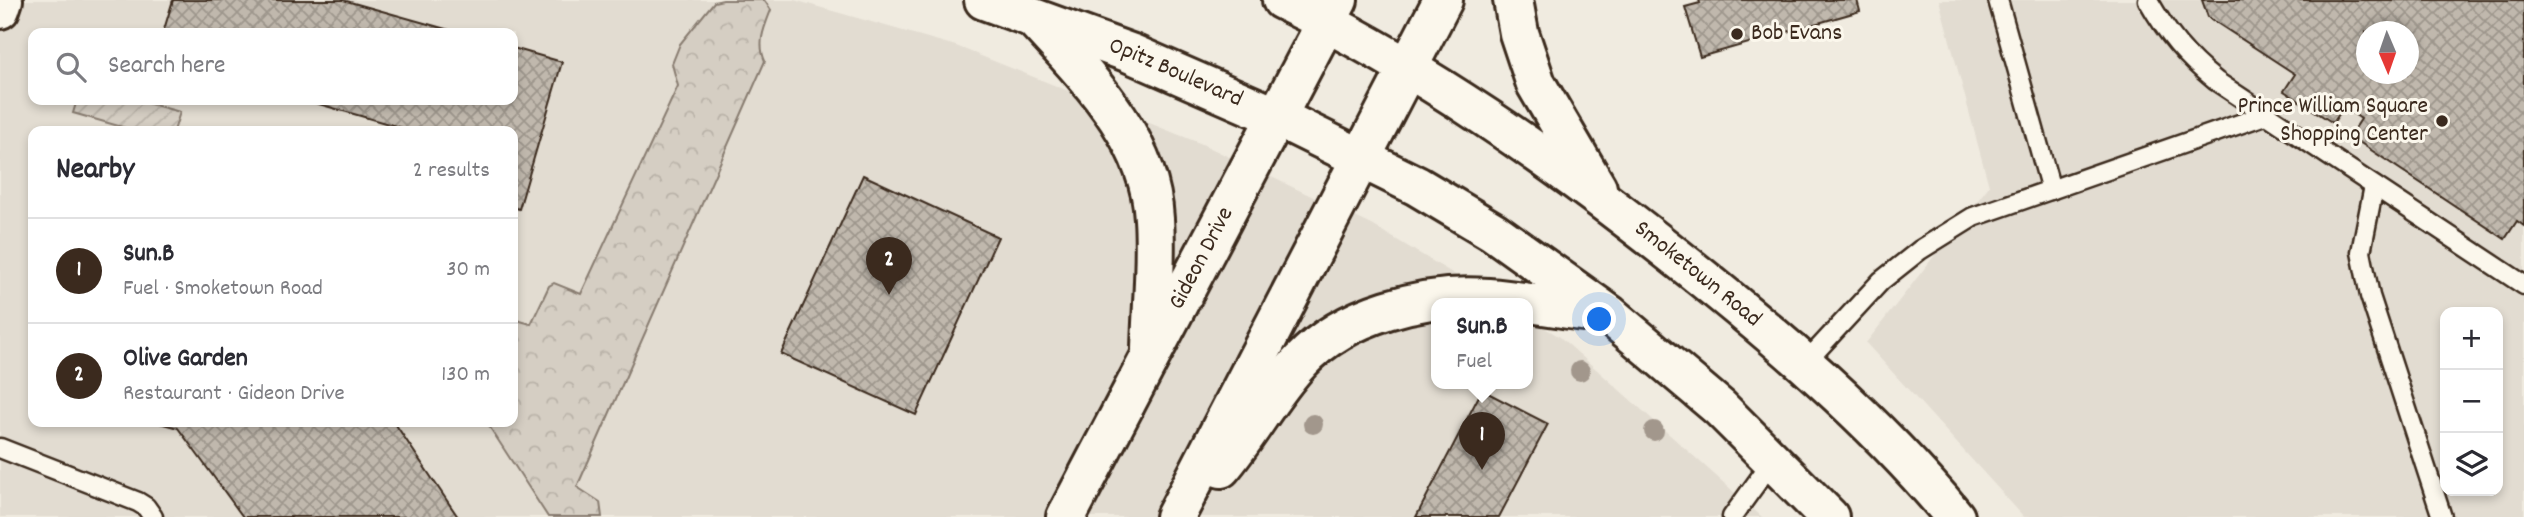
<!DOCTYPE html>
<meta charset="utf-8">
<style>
:root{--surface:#fff;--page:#f7f7f7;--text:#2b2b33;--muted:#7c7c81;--line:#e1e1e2;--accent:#3b2a1e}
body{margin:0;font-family:Dekko,sans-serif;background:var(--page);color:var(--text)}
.controls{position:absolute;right:21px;bottom:21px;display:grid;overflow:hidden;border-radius:14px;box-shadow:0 4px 10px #0003}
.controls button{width:63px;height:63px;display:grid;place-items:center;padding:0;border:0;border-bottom:2px solid var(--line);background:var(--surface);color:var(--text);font:35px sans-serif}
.compass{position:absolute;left:2356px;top:21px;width:63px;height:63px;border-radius:50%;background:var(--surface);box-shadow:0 4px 10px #0003;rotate:178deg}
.you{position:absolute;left:1600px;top:320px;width:24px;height:24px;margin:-18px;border:5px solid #fff;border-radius:50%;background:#1a73e8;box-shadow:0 0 0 10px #1a73e833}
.badge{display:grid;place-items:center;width:46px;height:46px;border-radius:50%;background:var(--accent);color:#fff;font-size:23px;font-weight:700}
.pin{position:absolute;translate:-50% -58px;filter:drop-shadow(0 2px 4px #0008)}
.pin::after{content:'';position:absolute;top:37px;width:24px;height:21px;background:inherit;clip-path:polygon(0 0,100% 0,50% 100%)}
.popup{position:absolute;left:1431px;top:298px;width:102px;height:91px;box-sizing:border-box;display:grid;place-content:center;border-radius:14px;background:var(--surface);filter:drop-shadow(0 2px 5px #0005);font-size:23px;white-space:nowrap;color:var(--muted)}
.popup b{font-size:26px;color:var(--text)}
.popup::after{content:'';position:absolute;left:50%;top:100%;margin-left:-14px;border:14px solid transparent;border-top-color:var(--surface)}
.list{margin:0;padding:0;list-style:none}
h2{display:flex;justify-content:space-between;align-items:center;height:91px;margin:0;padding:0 28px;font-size:30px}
h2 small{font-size:23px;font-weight:400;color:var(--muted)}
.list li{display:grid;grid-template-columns:46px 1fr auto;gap:21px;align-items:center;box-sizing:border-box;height:105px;padding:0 28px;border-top:2px solid var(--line)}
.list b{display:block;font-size:26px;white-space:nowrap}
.list p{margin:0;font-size:23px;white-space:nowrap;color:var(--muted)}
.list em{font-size:23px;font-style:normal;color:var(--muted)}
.icon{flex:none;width:38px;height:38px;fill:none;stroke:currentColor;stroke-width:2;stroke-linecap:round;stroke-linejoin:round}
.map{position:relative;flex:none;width:2524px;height:517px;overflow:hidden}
.search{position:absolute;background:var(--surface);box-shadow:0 4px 10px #0003;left:28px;top:28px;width:490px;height:77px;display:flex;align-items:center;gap:18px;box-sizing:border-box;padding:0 24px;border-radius:14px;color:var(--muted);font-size:26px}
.panel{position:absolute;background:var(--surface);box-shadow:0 4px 10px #0003;left:28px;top:126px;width:490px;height:301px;border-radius:14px}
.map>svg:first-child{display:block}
</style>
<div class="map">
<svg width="2524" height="517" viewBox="0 0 2524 517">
<defs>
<pattern id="forest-crowns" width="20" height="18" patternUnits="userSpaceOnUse" patternTransform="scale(1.75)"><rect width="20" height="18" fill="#d5cec3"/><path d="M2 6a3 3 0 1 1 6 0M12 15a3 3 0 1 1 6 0" fill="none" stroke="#b8b1a7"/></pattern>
<pattern id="garden-furrows" width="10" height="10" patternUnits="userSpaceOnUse" patternTransform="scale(1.75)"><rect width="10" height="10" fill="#d5cec3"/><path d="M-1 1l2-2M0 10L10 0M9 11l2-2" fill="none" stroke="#b8b1a7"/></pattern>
<pattern id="building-cross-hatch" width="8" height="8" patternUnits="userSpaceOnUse" patternTransform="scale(1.75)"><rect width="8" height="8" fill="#c0b8ad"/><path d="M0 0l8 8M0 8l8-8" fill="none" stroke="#9d968c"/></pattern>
</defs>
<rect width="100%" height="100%" fill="#f0ebe0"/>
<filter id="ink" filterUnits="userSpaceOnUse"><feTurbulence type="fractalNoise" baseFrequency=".0143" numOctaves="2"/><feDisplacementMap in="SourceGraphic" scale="14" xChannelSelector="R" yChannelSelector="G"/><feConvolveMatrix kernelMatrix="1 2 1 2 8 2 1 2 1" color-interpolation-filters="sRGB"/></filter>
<g filter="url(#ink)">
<g fill="#e2dcd1" fill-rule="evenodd">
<path d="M0,0H794L956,46L1202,144L1372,225L1504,304H1436V384H1528V318L1560,337L1762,517H0ZM33,33H513V100H33ZM33,131H513V422H33Z"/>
<path d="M1939,0H2524V517H2024L1866,343L1989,186ZM2366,32H2408V74H2366ZM2445,312H2498V491H2445Z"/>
</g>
<path fill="url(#forest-crowns)" stroke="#887c70" stroke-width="2" d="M723,0H764L771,10C764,28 757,43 765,61L577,487L600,502L602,517H548L487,423L513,422V319L531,324L549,286L554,283L581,294L678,86L672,64L680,44L714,2Z"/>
<path fill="url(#garden-furrows)" stroke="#887c70" stroke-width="2" d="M77,100H136L180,112L174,131H136L73,113Z"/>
<g fill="url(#building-cross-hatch)" stroke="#3b2a1e" stroke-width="2" fill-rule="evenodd">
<path d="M173,0H343L460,33H163Z"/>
<path d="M1699,0H1857L1860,11L1700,57L1685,7L1700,3Z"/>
<path d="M2202,0H2524V226L2517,221L2505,239L2350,136L2361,119L2344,107L2333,123L2284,91L2295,74L2208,17ZM2366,32H2408V74H2366Z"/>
<path d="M513,48L562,62L519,209L513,207V131H413L305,100H513Z"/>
<path d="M863,175L998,237L916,415L781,354Z"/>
<path d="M1482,390L1548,424L1499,517H1416Z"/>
<path d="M156,422H394L458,517H243L178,428Z"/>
</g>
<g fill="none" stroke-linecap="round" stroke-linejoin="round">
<defs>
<g id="lane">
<path d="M1998,0L2051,190"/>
<path d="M2148,0C2168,35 2185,56 2216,81L2524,285"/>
<path d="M2374,186L2361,252L2370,296L2442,517"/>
<path d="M1805,363L1881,281L1920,250L1973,217L2268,114"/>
<path d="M0,448L138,502L146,507L153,517"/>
<path d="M1732,517L1773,460"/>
</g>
<g id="secondary">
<path id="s1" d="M984,0L1130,53L1277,117L1417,186L1494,232L1610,315L1720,408L1829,517"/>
<path id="s2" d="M1282,0C1425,69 1552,159 1676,257C1776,336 1874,419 1955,517"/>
<path d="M1513,0L1519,33L1536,84L1597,188"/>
<path d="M0,9L3,0"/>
<path d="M1035,20C1086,76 1150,138 1154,219C1157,262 1152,306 1151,349"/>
<path d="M1221,468C1250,434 1270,394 1301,361C1345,314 1424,293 1488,298C1526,301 1565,309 1604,314"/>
<path id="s3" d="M1066,517L1338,0"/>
<path d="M1175,517L1443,0"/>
</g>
</defs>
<use href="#lane" stroke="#3b2a1e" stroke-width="23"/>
<use href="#secondary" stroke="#3b2a1e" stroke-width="44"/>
<use href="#lane" stroke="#fbf7ec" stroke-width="18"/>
<use href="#secondary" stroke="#fbf7ec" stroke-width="38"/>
</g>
<g fill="#a2978c">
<circle cx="1580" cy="371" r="10"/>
<circle cx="1313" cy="424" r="10"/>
<circle cx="1654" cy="431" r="10"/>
</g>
</g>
<g fill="#3b2a1e" stroke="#fbf7ec" stroke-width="2.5">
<circle cx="1737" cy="34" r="7"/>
<circle cx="2442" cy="121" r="7"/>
</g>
<g text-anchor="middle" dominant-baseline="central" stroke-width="6" stroke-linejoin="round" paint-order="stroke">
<g font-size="24" fill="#3b2a1e" stroke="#fbf7ec" text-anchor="start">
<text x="1751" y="34">Bob Evans</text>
<text x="2428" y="107" text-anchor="end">Prince William Square<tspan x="2428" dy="28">Shopping Center</tspan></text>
</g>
<g font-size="24" fill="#3b2a1e" stroke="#fbf7ec">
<text stroke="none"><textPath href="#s1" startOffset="205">Opitz Boulevard</textPath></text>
<text stroke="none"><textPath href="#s3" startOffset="292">Gideon Drive</textPath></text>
<text stroke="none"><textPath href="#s2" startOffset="499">Smoketown Road</textPath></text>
</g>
</g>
</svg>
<div class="controls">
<button>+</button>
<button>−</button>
<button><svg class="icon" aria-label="layers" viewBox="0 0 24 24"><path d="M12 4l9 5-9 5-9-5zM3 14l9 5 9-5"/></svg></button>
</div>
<svg class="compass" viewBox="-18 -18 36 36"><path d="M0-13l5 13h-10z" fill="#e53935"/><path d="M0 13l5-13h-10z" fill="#7c7c81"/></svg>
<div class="you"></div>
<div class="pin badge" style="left:1482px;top:470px">1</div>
<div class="popup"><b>Sun.B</b>Fuel</div>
<div class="pin badge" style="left:889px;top:295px">2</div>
<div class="search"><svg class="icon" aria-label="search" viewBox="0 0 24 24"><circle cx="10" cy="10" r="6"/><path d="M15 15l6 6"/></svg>Search here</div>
<section class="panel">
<h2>Nearby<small>2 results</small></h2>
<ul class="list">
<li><span class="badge">1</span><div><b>Sun.B</b><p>Fuel · Smoketown Road</p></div><em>30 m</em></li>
<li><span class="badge">2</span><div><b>Olive Garden</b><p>Restaurant · Gideon Drive</p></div><em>130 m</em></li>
</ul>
</section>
</div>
